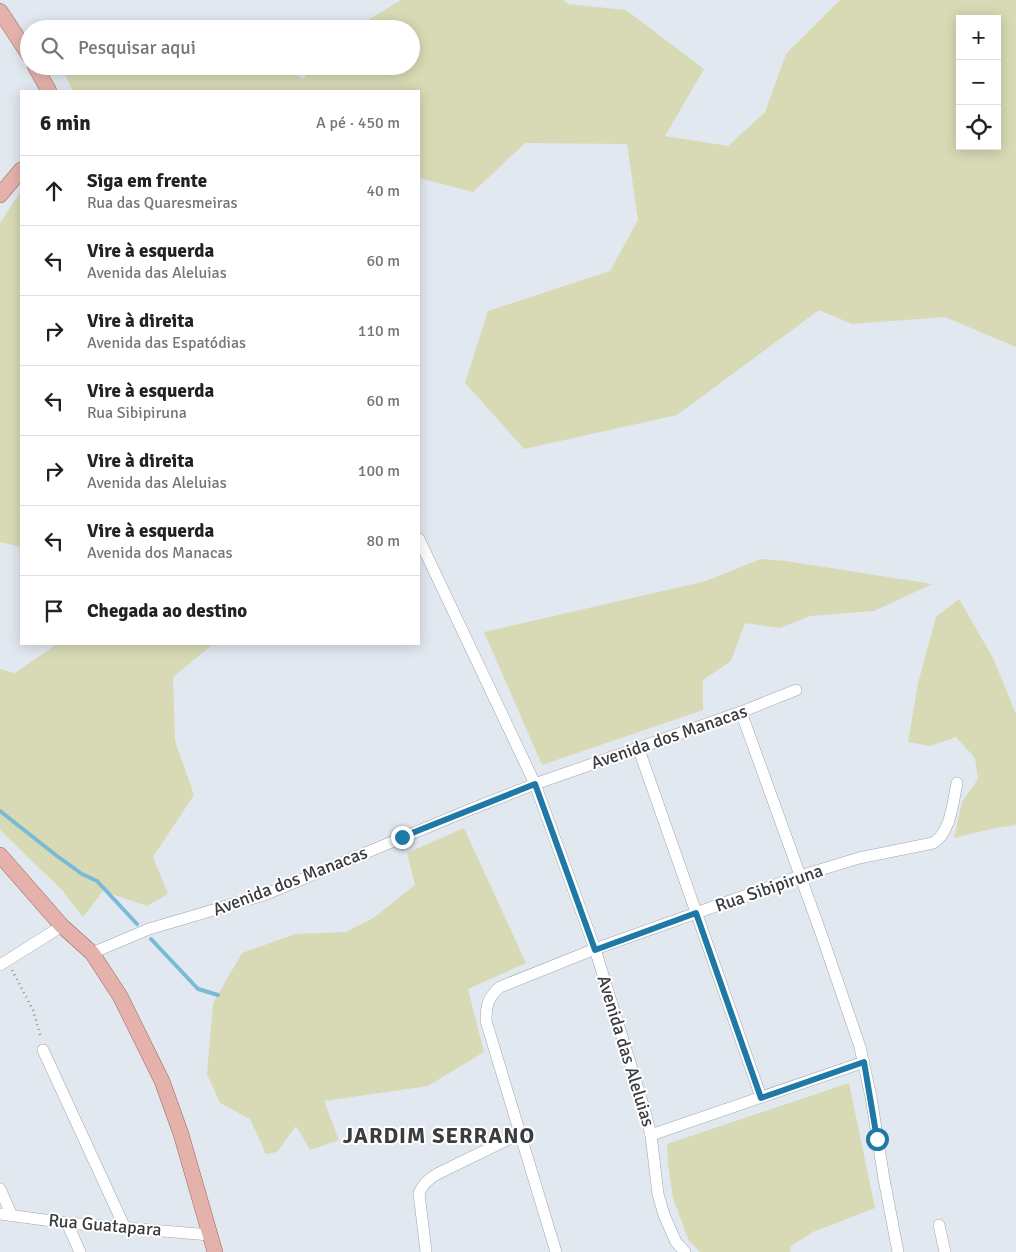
<!DOCTYPE html>
<html lang="pt">
<meta charset="utf-8">
<style>
:root{--surface:#fff;--page:#f6f6f6;--text:#222;--muted:#767676;--line:#e0e0e0}
body{margin:0;font-family:Signika,sans-serif;background:var(--page);color:var(--text)}
.controls{position:absolute;right:15px;top:15px;display:grid;overflow:hidden;border-radius:0px;box-shadow:0 2px 12px #0003}
.controls button{width:45px;height:45px;display:grid;place-items:center;padding:0;border:0;border-bottom:1px solid var(--line);background:var(--surface);color:var(--text);font:25px sans-serif}
.stop{position:absolute;width:15px;height:15px;margin:-11px;border:4px solid #1f79a7;border-radius:50%;background:#fff}
.stop.end{background:#1f79a7;border-color:#fff;box-shadow:0 1px 5px #0008}
.list{margin:0;padding:0;list-style:none}
h2{display:flex;justify-content:space-between;align-items:center;height:65px;margin:0;padding:0 20px;font-size:21px}
h2 small{font-size:16px;font-weight:400;color:var(--muted)}
.list li{display:grid;grid-template-columns:32px 1fr auto;gap:15px;align-items:center;box-sizing:border-box;height:70px;padding:0 20px;border-top:1px solid var(--line)}
.list b{display:block;font-size:19px;white-space:nowrap}
.list p{margin:0;font-size:16px;white-space:nowrap;color:var(--muted)}
.list em{font-size:16px;font-style:normal;color:var(--muted)}
.icon{flex:none;width:28px;height:28px;fill:none;stroke:currentColor;stroke-width:2;stroke-linecap:round;stroke-linejoin:round}
.map{position:relative;flex:none;width:1016px;height:1252px;overflow:hidden}
.search{position:absolute;background:var(--surface);box-shadow:0 2px 12px #0003;left:20px;top:20px;width:400px;height:55px;display:flex;align-items:center;gap:12px;box-sizing:border-box;padding:0 18px;border-radius:28px;color:var(--muted);font-size:19px}
.panel{position:absolute;background:var(--surface);box-shadow:0 2px 12px #0003;left:20px;top:90px;width:400px;height:555px;border-radius:0px}
.map>svg:first-child{display:block}
</style>
<div class="map">
<svg width="1016" height="1252" viewBox="0 0 1016 1252">
<rect width="100%" height="100%" fill="#e2e8ef"/>
<g fill="#d8dab5" fill-rule="evenodd">
<path d="M401,0H563L568,4L626,10L704,69L665,136L728,146L765,112L786,54L840,0H1016V347L945,317L852,324L819,310L677,415L524,449L465,383L488,311L610,271L638,220L627,144L525,143L473,192L419,178V91H73L61,66H280L303,79L314,66H411V29H353ZM960,19H997V146H960Z"/>
<path d="M21,191V547L0,542V223Z"/>
<path d="M761,559L786,561L932,584L874,611L810,616L780,628L745,623L731,661L703,680V710L542,765L484,632L706,581Z"/>
<path d="M959,599L993,658L1016,714V825L995,828L954,838L962,802L978,779L975,758L956,737L930,746L908,742L918,683L936,617Z"/>
<path d="M57,644H211L212,645L173,677L175,741L194,795L153,857L168,894L147,906L103,891L83,917L62,890L0,830V669L15,673Z"/>
<path d="M464,828L526,963L468,989L484,1052L428,1086L324,1101L339,1140L310,1150L296,1126L277,1152L266,1154L250,1119L220,1103L207,1074L213,1003L242,953L295,934L346,932L375,917L415,885L407,853Z"/>
<path d="M849,1083L875,1208L813,1232L791,1246L790,1252H700L689,1241L673,1198L668,1164L667,1144Z"/>
</g>
<g fill="none" stroke-linecap="round" stroke-linejoin="round">
<g stroke="#79bad7" stroke-width="4">
<path d="M0,811L57,856L82,874L97,881L137,924"/>
<path d="M151,939L198,989L218,995"/>
</g>
<defs>
<g id="minor">
<path d="M419,539L535,784L595,949L644,1108L651,1135L658,1194L664,1215L676,1242L685,1252"/>
<path d="M741,712L822,936L860,1047L871,1097L884,1179L898,1252"/>
<path d="M638,747L761,1097"/>
<path d="M92,953L149,929L264,895L469,810L535,784L741,712L796,690"/>
<path d="M0,965L62,926"/>
<path d="M43,1050L125,1228"/>
<path d="M651,1135L864,1062"/>
<path d="M0,1189L12,1216"/>
<path d="M0,1214L67,1223L210,1235"/>
<path d="M67,1223L80,1252"/>
<path d="M939,1225L945,1252"/>
<path d="M426,1252L419,1193C423,1184 428,1179 437,1174L521,1133"/>
<path d="M556,1252L486,1021C486,1006 488,997 500,987L595,949L800,876L859,858L933,843C951,833 953,801 957,783"/>
</g>
<g id="major">
<path d="M0,11L29,55"/>
<path d="M35,66L49,91"/>
<path d="M0,195L21,170"/>
<path d="M0,855L62,926L92,953L120,996L162,1081L181,1134L215,1252"/>
</g>
</defs>
<use href="#minor" stroke="#a0a6ac" stroke-width="12"/>
<use href="#major" stroke="#9d6861" stroke-width="16"/>
<path stroke="#8d9196" stroke-width="2.5" stroke-dasharray="1 4" stroke-linecap="butt" d="M12,970L33,1010L41,1038"/>
<use href="#minor" stroke="#fff" stroke-width="11"/>
<use href="#major" stroke="#e4b2ab" stroke-width="15"/>
</g>
<g fill="none" stroke-linecap="round" stroke-linejoin="round">
<path stroke="#1f79a7" stroke-width="6" d="M402,837L535,784L595,950L696,913L761,1098L864,1062L877,1139"/>
</g>
<g text-anchor="middle" dominant-baseline="central" stroke-width="4" stroke-linejoin="round" paint-order="stroke">
<g font-size="18" fill="#3a3c3f" stroke="#fff">
<text transform="translate(669 737) rotate(-19)">Avenida dos Manacas</text>
<text transform="translate(290 881) rotate(-21)">Avenida dos Manacas</text>
<text transform="translate(769 888) rotate(-19)">Rua Sibipiruna</text>
<text transform="translate(626 1051) rotate(73)">Avenida das Aleluias</text>
<text transform="translate(105 1225) rotate(5)">Rua Guatapara</text>
</g>
<g font-size="22" font-weight="bold" letter-spacing="1" fill="#3a3c3f" stroke="#fff">
<text x="439" y="1135">JARDIM SERRANO</text>
</g>
</g>
</svg>
<div class="controls">
<button>+</button>
<button>−</button>
<button><svg class="icon" aria-label="locate" viewBox="0 0 24 24"><circle cx="12" cy="12" r="6"/><path d="M12 2v4M12 18v4M2 12h4M18 12h4"/></svg></button>
</div>
<div class="stop" style="left:877px;top:1139px"></div>
<div class="stop end" style="left:402px;top:837px"></div>
<div class="search"><svg class="icon" aria-label="search" viewBox="0 0 24 24"><circle cx="10" cy="10" r="6"/><path d="M15 15l6 6"/></svg>Pesquisar aqui</div>
<section class="panel">
<h2>6 min<small>A pé · 450 m</small></h2>
<ul class="list">
<li><svg class="icon" aria-label="ahead" viewBox="0 0 24 24"><path d="M12 20V5M6 11l6-6 6 6"/></svg><div><b>Siga em frente</b><p>Rua das Quaresmeiras</p></div><em>40 m</em></li>
<li><svg class="icon" aria-label="left" viewBox="0 0 24 24"><path d="M17 20v-9H6M10 6l-5 5 5 5"/></svg><div><b>Vire à esquerda</b><p>Avenida das Aleluias</p></div><em>60 m</em></li>
<li><svg class="icon" aria-label="right" viewBox="0 0 24 24"><path d="M7 20v-9h11M14 6l5 5-5 5"/></svg><div><b>Vire à direita</b><p>Avenida das Espatódias</p></div><em>110 m</em></li>
<li><svg class="icon" aria-label="left" viewBox="0 0 24 24"><path d="M17 20v-9H6M10 6l-5 5 5 5"/></svg><div><b>Vire à esquerda</b><p>Rua Sibipiruna</p></div><em>60 m</em></li>
<li><svg class="icon" aria-label="right" viewBox="0 0 24 24"><path d="M7 20v-9h11M14 6l5 5-5 5"/></svg><div><b>Vire à direita</b><p>Avenida das Aleluias</p></div><em>100 m</em></li>
<li><svg class="icon" aria-label="left" viewBox="0 0 24 24"><path d="M17 20v-9H6M10 6l-5 5 5 5"/></svg><div><b>Vire à esquerda</b><p>Avenida dos Manacas</p></div><em>80 m</em></li>
<li><svg class="icon" aria-label="arrive" viewBox="0 0 24 24"><path d="M6 21V4h12l-3 4 3 4H6"/></svg><div><b>Chegada ao destino</b></div></li>
</ul>
</section>
</div>
